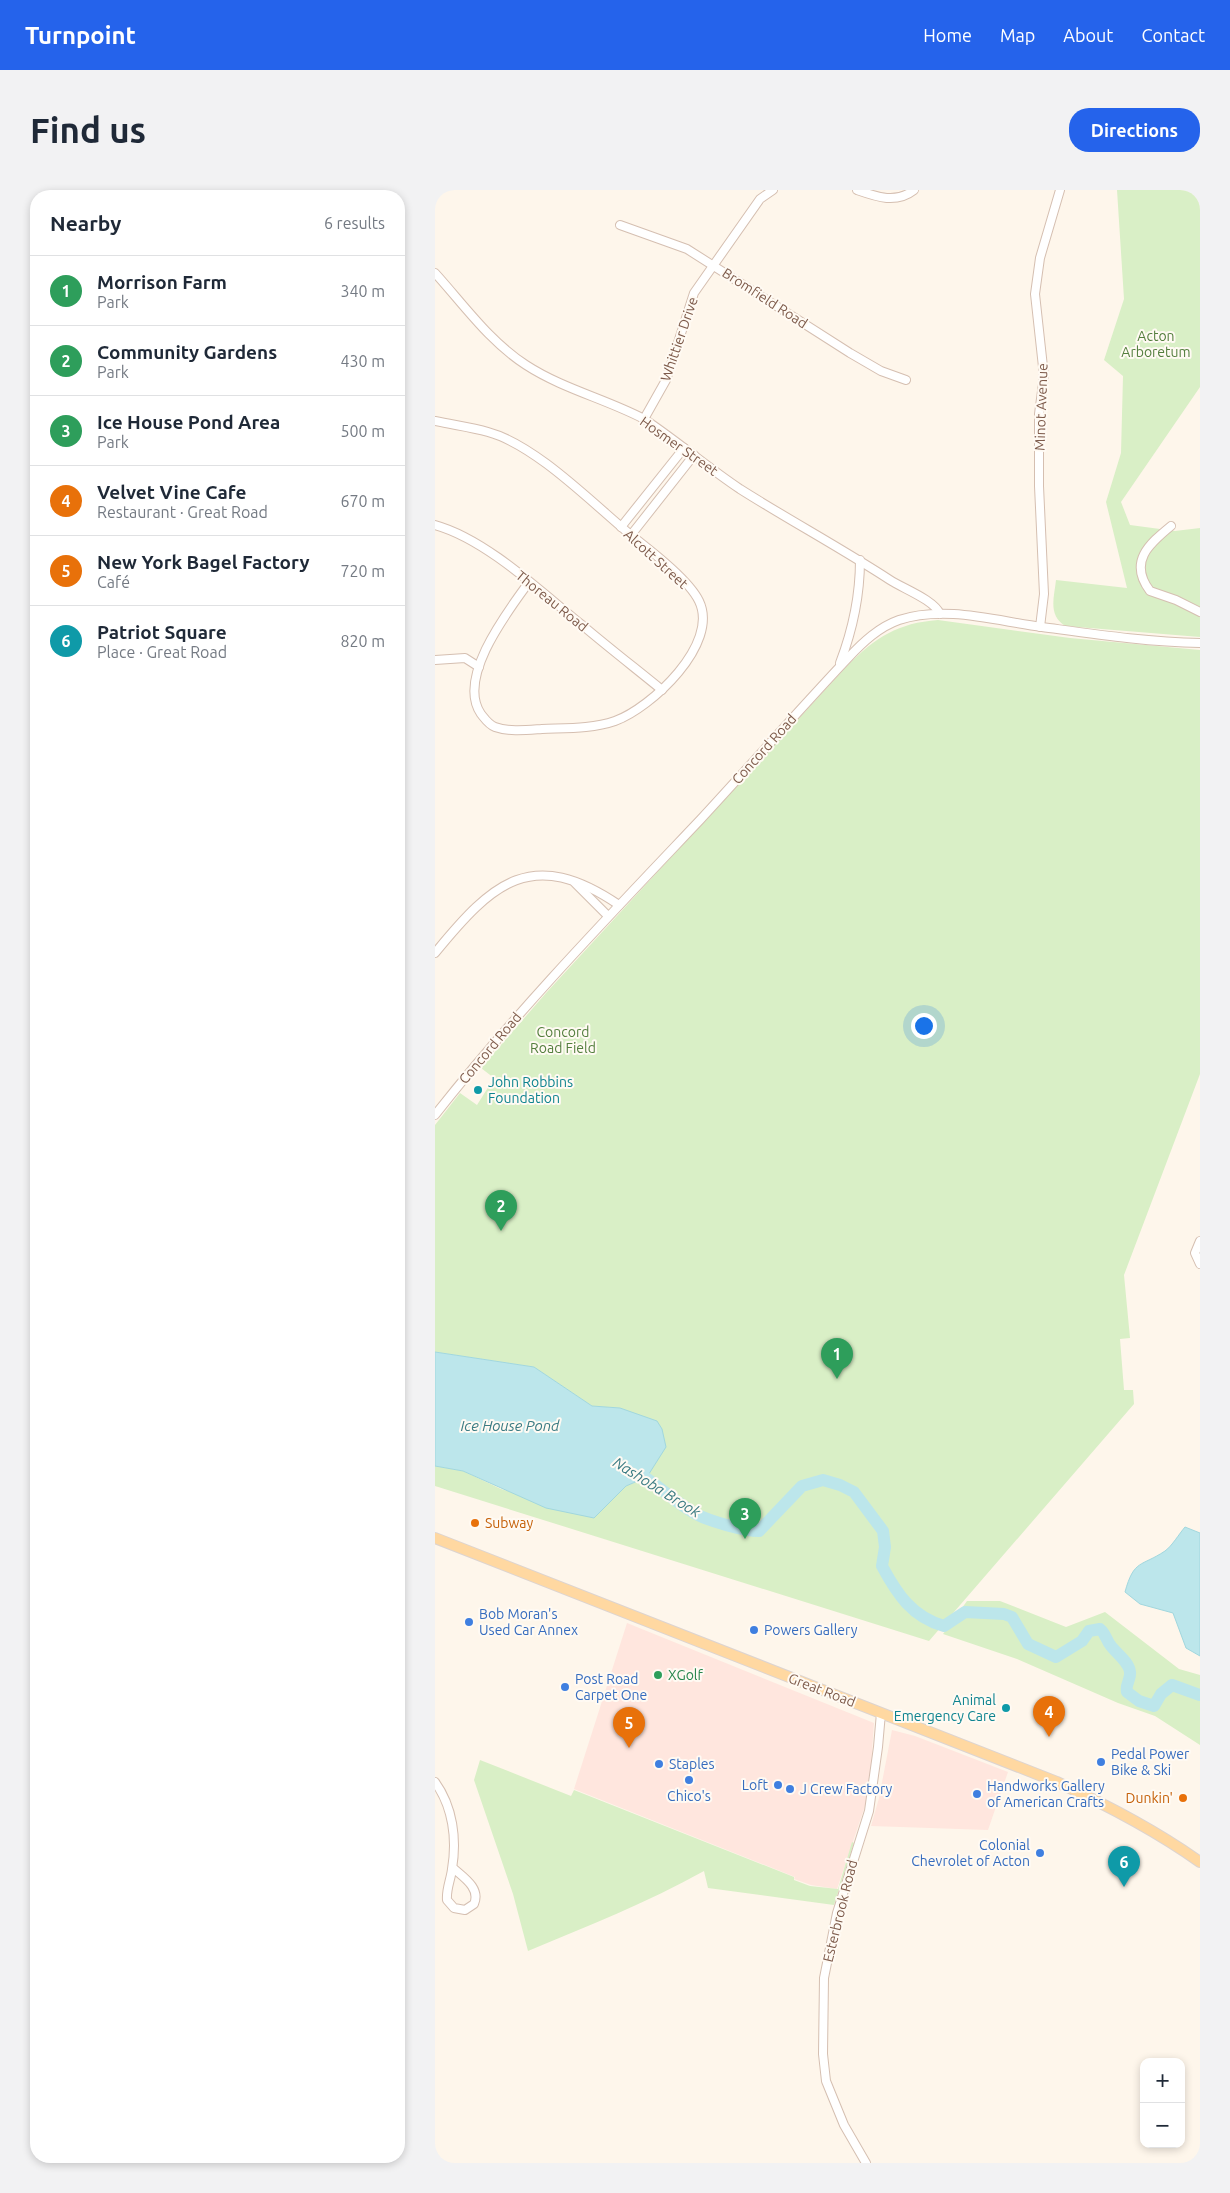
<!DOCTYPE html>
<meta charset="utf-8">
<style>
:root{--surface:#fff;--page:#f2f2f3;--text:#1f2937;--muted:#747a83;--line:#e0e1e3;--accent:#2563eb}
body{margin:0;font-family:Ubuntu,sans-serif;background:var(--page);color:var(--text)}
.controls{position:absolute;right:15px;bottom:15px;display:grid;overflow:hidden;border-radius:10px;box-shadow:0 2px 8px #0003}
.controls button{width:45px;height:45px;display:grid;place-items:center;padding:0;border:0;border-bottom:1px solid var(--line);background:var(--surface);color:var(--text);font:25px sans-serif}
.you{position:absolute;left:488px;top:835px;width:18px;height:18px;margin:-12px;border:4px solid #fff;border-radius:50%;background:#1a73e8;box-shadow:0 0 0 8px #1a73e833}
.badge{display:grid;place-items:center;width:32px;height:32px;border-radius:50%;background:var(--accent);color:#fff;font-size:16px;font-weight:700}
.pin{position:absolute;translate:-50% -41px;filter:drop-shadow(0 1px 2px #0008)}
.pin::after{content:'';position:absolute;top:26px;width:18px;height:15px;background:inherit;clip-path:polygon(0 0,100% 0,50% 100%)}
.list{margin:0;padding:0;list-style:none}
h2{display:flex;justify-content:space-between;align-items:center;height:65px;margin:0;padding:0 20px;font-size:21px}
h2 small{font-size:16px;font-weight:400;color:var(--muted)}
.list li{display:grid;grid-template-columns:32px 1fr auto;gap:15px;align-items:center;box-sizing:border-box;height:70px;padding:0 20px;border-top:1px solid var(--line)}
.list b{display:block;font-size:19px;white-space:nowrap}
.list p{margin:0;font-size:16px;white-space:nowrap;color:var(--muted)}
.list em{font-size:16px;font-style:normal;color:var(--muted)}
.map{position:relative;flex:none;width:765px;height:1973px;overflow:hidden;border-radius:20px}
header{display:flex;align-items:center;gap:30px;box-sizing:border-box;height:70px;padding:0 25px;background:var(--accent);color:#fff}
header strong{font-size:24px}
nav{display:flex;gap:28px;margin-inline-start:auto;font-size:18px}
.intro{display:flex;align-items:center;justify-content:space-between;box-sizing:border-box;height:120px;padding:0 30px}
h1{margin:0;font-size:35px}
.button{padding:12px 22px;border-radius:20px;background:var(--accent);color:#fff;font-size:18px;font-weight:700}
main{display:flex;gap:30px;padding:0 30px}
aside{flex:1;background:var(--surface);border-radius:20px;box-shadow:0 2px 8px #0003}
.map>svg:first-child{display:block}
</style>
<header>
<strong>Turnpoint</strong>
<nav><a>Home</a><a>Map</a><a>About</a><a>Contact</a></nav>
</header>
<div class="intro"><h1>Find us</h1><a class="button">Directions</a></div>
<main>
<aside>
<h2>Nearby<small>6 results</small></h2>
<ul class="list">
<li><span class="badge" style="background:#2e9e5b">1</span><div><b>Morrison Farm</b><p>Park</p></div><em>340 m</em></li>
<li><span class="badge" style="background:#2e9e5b">2</span><div><b>Community Gardens</b><p>Park</p></div><em>430 m</em></li>
<li><span class="badge" style="background:#2e9e5b">3</span><div><b>Ice House Pond Area</b><p>Park</p></div><em>500 m</em></li>
<li><span class="badge" style="background:#e8710a">4</span><div><b>Velvet Vine Cafe</b><p>Restaurant · Great Road</p></div><em>670 m</em></li>
<li><span class="badge" style="background:#e8710a">5</span><div><b>New York Bagel Factory</b><p>Café</p></div><em>720 m</em></li>
<li><span class="badge" style="background:#0f9aa8">6</span><div><b>Patriot Square</b><p>Place · Great Road</p></div><em>820 m</em></li>
</ul>
</aside>
<div class="map">
<svg width="765" height="1973" viewBox="0 0 765 1973">
<rect width="100%" height="100%" fill="#fef6eb"/>
<g fill="#ffe6de">
<path d="M192,1433L439,1533L434,1604L402,1699L376,1695L359,1689L360,1687L139,1599Z"/>
<path d="M457,1540L480,1546L573,1582L553,1640L436,1636L444,1608Z"/>
</g>
<g fill="#d9efc6">
<path d="M682,0H765V197L686,312L695,335L740,341L765,338V447L630,436C613,425 619,408 621,390L692,398L671,312L686,263L688,186L669,170L689,109Z"/>
<path d="M503,430L635,448L765,460V884L689,1085L695,1148L685,1149L689,1200H698L699,1214L494,1451L0,1296V1276L28,1281L66,1299L159,1328L191,1296L212,1287L185,1218L157,1216L99,1177L0,1162V935L25,903L42,915L59,888L46,878L111,803L413,475C441,447 463,433 503,430Z"/>
<path d="M532,1411H565L631,1437L670,1422L744,1479L765,1485V1555L720,1526L683,1513L582,1469L508,1444Z"/>
<path d="M45,1570L136,1606L139,1600L359,1687V1690L375,1696L403,1699L417,1652L419,1653L399,1715L273,1698L269,1681C212,1713 152,1736 93,1761L78,1704L39,1590Z"/>
</g>
<g fill="#bce6eb" stroke="#a1d7de">
<path d="M0,1162L99,1177L157,1216L185,1218L222,1231L227,1239L231,1257L212,1287L191,1296L159,1328L111,1318L28,1281L0,1276Z"/>
<path d="M750,1337L765,1343V1466L751,1458L738,1423L705,1414L690,1402C699,1369 706,1377 730,1361C737,1356 744,1344 750,1337Z"/>
</g>
<g fill="none" stroke-linecap="round" stroke-linejoin="round">
<path stroke="#bce6eb" stroke-width="12" d="M197,1279C220,1292 238,1311 261,1324C274,1331 309,1341 324,1341L367,1296L388,1290L405,1295L419,1302L448,1341L450,1357L447,1376C462,1404 477,1427 509,1436L530,1422L569,1424L577,1427L593,1454L621,1467L647,1451L654,1441L665,1439C671,1444 671,1450 676,1456C682,1464 694,1472 695,1482C696,1490 690,1494 692,1502L704,1511L719,1516L726,1504L737,1495L765,1505"/>
<defs>
<g id="minor">
<path d="M422,0C442,7 461,14 479,0"/>
<path d="M185,35L252,59L415,163L446,181L471,190"/>
<path d="M0,83C29,115 54,151 91,175C128,199 171,209 209,229C242,251 272,277 305,299C354,330 406,358 455,390C469,399 499,410 505,424"/>
<path d="M209,229L231,190L259,103L325,9L338,0"/>
<path d="M0,231C18,235 36,237 53,242C101,255 158,314 197,346C216,361 254,390 264,411C285,454 216,518 180,531C157,539 131,538 107,539C92,540 74,542 60,537C54,535 50,529 46,524C21,488 73,421 94,392"/>
<path d="M0,335C51,349 106,402 147,435C173,457 200,478 227,500"/>
<path d="M736,336C714,354 693,372 715,401L741,410L765,422"/>
<path d="M186,337L249,258"/>
<path d="M196,345L259,265"/>
<path d="M605,437L609,404L604,296V224L609,186L600,104L605,68L625,0"/>
<path d="M0,470L30,468L44,477"/>
<path d="M405,473C418,439 425,406 425,370"/>
<path d="M140,693L173,726"/>
<path d="M0,763C58,692 97,656 184,715"/>
<path d="M0,925C82,821 174,726 265,630C315,576 363,521 413,468C428,452 444,437 464,430C510,415 561,431 607,437C659,444 712,452 765,453"/>
<path d="M765,1051L760,1063L765,1074"/>
<path d="M0,1592C18,1617 22,1649 17,1679C16,1689 11,1699 12,1710L19,1718L30,1720L39,1714C46,1698 28,1687 18,1678"/>
<path d="M431,1973L409,1935L391,1891L388,1864L389,1788L402,1723L434,1621L443,1557L446,1523"/>
</g>
<path id="major" d="M0,1348L622,1592C672,1615 720,1640 765,1672"/>
</defs>
<use href="#minor" stroke="#d5bfb1" stroke-width="10"/>
<use href="#major" stroke="#ddd4d0" stroke-width="12"/>
<use href="#minor" stroke="#fff" stroke-width="8"/>
<use href="#major" stroke="#ffd8a1" stroke-width="10"/>
</g>
<g fill="#0f9aa8" stroke="#fffaf3" stroke-width="2">
<circle cx="43" cy="900" r="5"/>
<circle cx="571" cy="1518" r="5"/>
</g>
<g fill="#e8710a" stroke="#fffaf3" stroke-width="2">
<circle cx="40" cy="1333" r="5"/>
<circle cx="748" cy="1608" r="5"/>
</g>
<g fill="#3f7fe0" stroke="#fffaf3" stroke-width="2">
<circle cx="34" cy="1432" r="5"/>
<circle cx="319" cy="1440" r="5"/>
<circle cx="130" cy="1497" r="5"/>
<circle cx="666" cy="1572" r="5"/>
<circle cx="224" cy="1574" r="5"/>
<circle cx="254" cy="1590" r="5"/>
<circle cx="343" cy="1595" r="5"/>
<circle cx="355" cy="1599" r="5"/>
<circle cx="542" cy="1604" r="5"/>
<circle cx="605" cy="1663" r="5"/>
</g>
<circle fill="#2e9e5b" stroke="#fffaf3" stroke-width="2" cx="223" cy="1485" r="5"/>
<g text-anchor="middle" dominant-baseline="central" stroke-width="4" stroke-linejoin="round" paint-order="stroke">
<g font-size="14" fill="#7d5a4a" stroke="#fffaf3">
<text transform="translate(330 108) rotate(33)">Bromfield Road</text>
<text transform="translate(244 149) rotate(-71)">Whittier Drive</text>
<text transform="translate(606 217) rotate(-88)">Minot Avenue</text>
<text transform="translate(244 256) rotate(35)">Hosmer Street</text>
<text transform="translate(221 369) rotate(42)">Alcott Street</text>
<text transform="translate(117 411) rotate(39)">Thoreau Road</text>
<text transform="translate(329 559) rotate(-48)">Concord Road</text>
<text transform="translate(55 858) rotate(-50)">Concord Road</text>
<text transform="translate(387 1500) rotate(21)">Great Road</text>
<text transform="translate(405 1721) rotate(-76)">Esterbrook Road</text>
</g>
<g font-size="14" fill="#537e3d" stroke="#fffaf3">
<text x="721" y="146">Acton<tspan x="721" dy="16">Arboretum</tspan></text>
<text x="128" y="842">Concord<tspan x="128" dy="16">Road Field</tspan></text>
</g>
<g font-size="14" fill="#0d838f" stroke="#fffaf3" text-anchor="start">
<text x="53" y="892">John Robbins<tspan x="53" dy="16">Foundation</tspan></text>
<text x="561" y="1510" text-anchor="end">Animal<tspan x="561" dy="16">Emergency Care</tspan></text>
</g>
<g font-size="14" fill="#c56008" stroke="#fffaf3" text-anchor="start">
<text x="50" y="1333">Subway</text>
<text x="738" y="1608" text-anchor="end">Dunkin'</text>
</g>
<g font-size="14" fill="#366cbe" stroke="#fffaf3" text-anchor="start">
<text x="44" y="1424">Bob Moran's<tspan x="44" dy="16">Used Car Annex</tspan></text>
<text x="329" y="1440">Powers Gallery</text>
<text x="140" y="1489">Post Road<tspan x="140" dy="16">Carpet One</tspan></text>
<text x="676" y="1564">Pedal Power<tspan x="676" dy="16">Bike &amp; Ski</tspan></text>
<text x="234" y="1574">Staples</text>
<text x="333" y="1595" text-anchor="end">Loft</text>
<text x="552" y="1596">Handworks Gallery<tspan x="552" dy="16">of American Crafts</tspan></text>
<text x="365" y="1599">J Crew Factory</text>
<text x="254" y="1606" text-anchor="middle">Chico's</text>
<text x="595" y="1655" text-anchor="end">Colonial<tspan x="595" dy="16">Chevrolet of Acton</tspan></text>
</g>
<g font-size="14" fill="#27864d" stroke="#fffaf3" text-anchor="start">
<text x="233" y="1485">XGolf</text>
</g>
<g font-size="15" font-style="italic" fill="#3b7b83" stroke="#fffaf3">
<text x="75" y="1235">Ice House Pond</text>
<text transform="translate(222 1297) rotate(32)">Nashoba Brook</text>
</g>
</g>
</svg>
<div class="controls">
<button>+</button>
<button>−</button>
</div>
<div class="you"></div>
<div class="pin badge" style="left:402px;top:1189px;background:#2e9e5b">1</div>
<div class="pin badge" style="left:66px;top:1041px;background:#2e9e5b">2</div>
<div class="pin badge" style="left:310px;top:1349px;background:#2e9e5b">3</div>
<div class="pin badge" style="left:614px;top:1547px;background:#e8710a">4</div>
<div class="pin badge" style="left:194px;top:1558px;background:#e8710a">5</div>
<div class="pin badge" style="left:689px;top:1697px;background:#0f9aa8">6</div>
</div>
</main>
